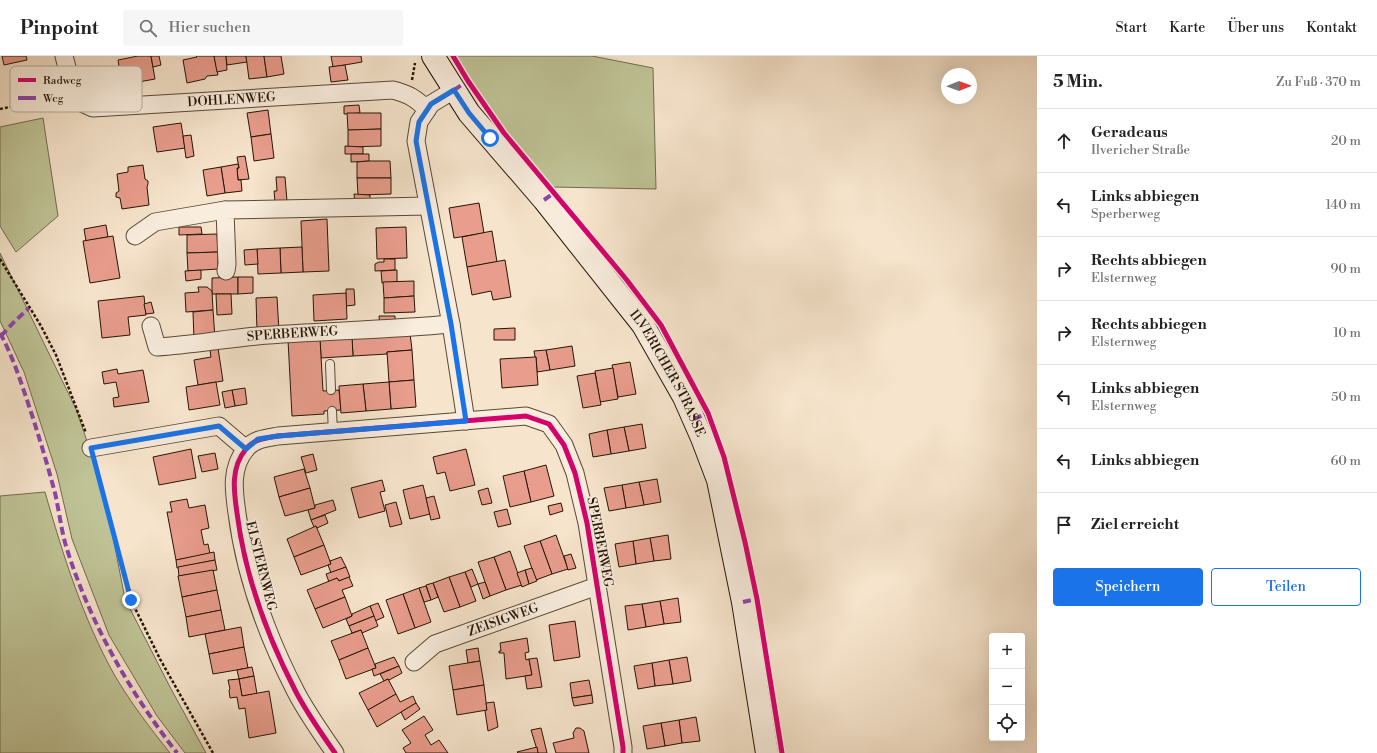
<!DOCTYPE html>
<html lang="de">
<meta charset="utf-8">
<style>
:root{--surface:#fff;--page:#f6f6f6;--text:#222;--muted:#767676;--line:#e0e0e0;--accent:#1a73e8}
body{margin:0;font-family:"Libre Bodoni",serif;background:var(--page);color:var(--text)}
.controls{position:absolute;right:12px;bottom:12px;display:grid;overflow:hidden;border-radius:4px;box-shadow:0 4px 16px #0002}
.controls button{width:36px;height:36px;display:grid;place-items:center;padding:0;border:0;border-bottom:1px solid var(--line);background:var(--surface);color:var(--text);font:20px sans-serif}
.compass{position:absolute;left:941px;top:12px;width:36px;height:36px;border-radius:50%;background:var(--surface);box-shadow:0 4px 16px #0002;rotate:89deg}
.stop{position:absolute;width:12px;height:12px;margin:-9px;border:3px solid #1a73e8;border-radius:50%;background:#fff}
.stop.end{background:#1a73e8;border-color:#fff;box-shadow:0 1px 4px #0008}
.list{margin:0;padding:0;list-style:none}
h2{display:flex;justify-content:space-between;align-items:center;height:52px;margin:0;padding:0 16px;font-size:17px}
h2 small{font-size:13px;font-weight:400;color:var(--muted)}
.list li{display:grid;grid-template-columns:26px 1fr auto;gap:12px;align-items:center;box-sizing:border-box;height:64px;padding:0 16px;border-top:1px solid var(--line)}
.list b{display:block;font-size:15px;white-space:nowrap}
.list p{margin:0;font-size:13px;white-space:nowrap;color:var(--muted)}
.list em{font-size:13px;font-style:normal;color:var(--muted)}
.actions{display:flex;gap:8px;padding:12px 16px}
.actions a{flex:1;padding:9px 0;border:1px solid var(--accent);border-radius:4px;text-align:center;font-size:14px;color:var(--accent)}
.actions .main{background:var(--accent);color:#fff}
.icon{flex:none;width:22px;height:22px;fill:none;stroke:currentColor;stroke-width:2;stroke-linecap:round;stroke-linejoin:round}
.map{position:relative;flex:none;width:1037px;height:697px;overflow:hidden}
header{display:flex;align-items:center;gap:24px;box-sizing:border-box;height:56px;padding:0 20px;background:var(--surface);border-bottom:1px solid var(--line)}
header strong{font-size:19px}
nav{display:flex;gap:22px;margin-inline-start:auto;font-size:14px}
.search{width:280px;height:36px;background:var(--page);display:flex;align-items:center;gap:10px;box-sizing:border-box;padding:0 14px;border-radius:4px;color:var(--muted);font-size:15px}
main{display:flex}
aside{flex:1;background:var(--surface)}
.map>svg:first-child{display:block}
</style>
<header>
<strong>Pinpoint</strong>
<div class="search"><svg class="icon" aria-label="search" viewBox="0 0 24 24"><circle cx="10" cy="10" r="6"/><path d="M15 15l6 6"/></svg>Hier suchen</div>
<nav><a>Start</a><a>Karte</a><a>Über uns</a><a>Kontakt</a></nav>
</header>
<main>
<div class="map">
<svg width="1037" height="697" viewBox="0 0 1037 697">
<rect width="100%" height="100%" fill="#f6e4cc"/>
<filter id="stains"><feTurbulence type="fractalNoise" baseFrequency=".005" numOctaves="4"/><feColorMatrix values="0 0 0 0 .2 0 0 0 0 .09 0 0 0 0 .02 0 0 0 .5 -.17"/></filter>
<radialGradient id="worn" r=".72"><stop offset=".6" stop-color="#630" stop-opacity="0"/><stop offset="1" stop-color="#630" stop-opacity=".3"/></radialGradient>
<g fill="#bfc396" stroke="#726c4d">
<path d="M456,0H592L653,12L656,133L552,131C517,90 481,48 456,0Z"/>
<path d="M43,62L58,160L16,196L0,170V71Z"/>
<path d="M0,197L76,353L91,397L112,476L125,543L170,631L206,697H185L157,660L109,579L72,483L57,418L24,316L0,265Z"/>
<path d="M45,436C63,499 83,563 115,620C131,647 150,672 170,697H0V440Z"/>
</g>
<g fill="#e99d8d" stroke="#251504">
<path d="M2,0H26L27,4L4,9Z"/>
<path d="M138,0H151L155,23L122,29L118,4Z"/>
<path d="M151,0H159L161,9L153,11Z"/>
<path d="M196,0H214L218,19L207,20L205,23L187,27L183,4L197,1Z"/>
<path d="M214,0H226L227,14L217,16Z"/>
<path d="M226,0H246L247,6L227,9Z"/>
<path d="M246,0H264L267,21L249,23Z"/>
<path d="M264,0H281L284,18L267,21Z"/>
<path d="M331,0H361L362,6L333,11Z"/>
<path d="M345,9L348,24L331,26L329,11Z"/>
<path d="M359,49L360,57L344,58V50Z"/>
<path d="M268,54L271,78L251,81L247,57Z"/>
<path d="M347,57H381V73L348,74Z"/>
<path d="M181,67L185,92L157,96L153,71Z"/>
<path d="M381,73V90L348,91V74Z"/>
<path d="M271,78L274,102L254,105L251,81Z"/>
<path d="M191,79L194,100L186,102L183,80Z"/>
<path d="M345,90L363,91V98H345Z"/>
<path d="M351,98H369V105L351,106Z"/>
<path d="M245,100L249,123L238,124L237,112H239L237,101Z"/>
<path d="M369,105H390L391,122H357V106Z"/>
<path d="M238,108L239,112H237L238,124H241L242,135L225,137L221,111Z"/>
<path d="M143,109L145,123L148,125V128L147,131L149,149L122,153L120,142L116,141V137L119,135L117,118L128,116V111Z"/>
<path d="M221,111L225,137L207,140L203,114Z"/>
<path d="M276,121H285L287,145L275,146L274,135H277Z"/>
<path d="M357,122H391V138L358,139Z"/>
<path d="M354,138L370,139V146L355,147Z"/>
<path d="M479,147L484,177L454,182L449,152Z"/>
<path d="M327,163L329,215L303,216L301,165Z"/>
<path d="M106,169L108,181L86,185L84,173Z"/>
<path d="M179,171H201L202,178L179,179Z"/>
<path d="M406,171L407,202L377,203L376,172Z"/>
<path d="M492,175L497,206L467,211L462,181Z"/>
<path d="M217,178L218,196L187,197V179Z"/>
<path d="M113,180L120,222L90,227L83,185Z"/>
<path d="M302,191L303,216L281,217L280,192Z"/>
<path d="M280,192L281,217L258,218L257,193Z"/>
<path d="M257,193L258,208L245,209L244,194Z"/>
<path d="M218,196V213L188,215L187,197Z"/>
<path d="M384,203H395V214L375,215V208L379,206H384Z"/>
<path d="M505,204L511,241L493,244L491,235L472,239L467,211Z"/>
<path d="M201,214V223L186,225L185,215Z"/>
<path d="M397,214V226L382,227L381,215Z"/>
<path d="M238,221V238H212V222Z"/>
<path d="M238,221H253V237L238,238Z"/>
<path d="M414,225V240L384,242L383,226Z"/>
<path d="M198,231H207L212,235L213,254L186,256L185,237L199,236Z"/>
<path d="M346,233H354L355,249L346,250Z"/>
<path d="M346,237L347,263L314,265L313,239Z"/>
<path d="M216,238H231L232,258L217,259Z"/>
<path d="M144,240L146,259L128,261L130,279L102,282L98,245Z"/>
<path d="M414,240L415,256L384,257V242Z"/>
<path d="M277,241L279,275L257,276L256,242Z"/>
<path d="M151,246L154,257L146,258L144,248Z"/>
<path d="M213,254L215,282L194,284L193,256Z"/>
<path d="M379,260H395V268L380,269Z"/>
<path d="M515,272V284H494V273Z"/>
<path d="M410,277L412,294L387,296V298L353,300L352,281Z"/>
<path d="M352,281L353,300L321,302L320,283Z"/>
<path d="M320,283L323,335L339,334L341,354L324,355V358L292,360L288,284Z"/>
<path d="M572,290L575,310L550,314L546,294Z"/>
<path d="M218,292L223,325L198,329L194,304L211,301L210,294Z"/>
<path d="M412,294L414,324L389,326L387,296Z"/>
<path d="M546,294L550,314L537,316L536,301H535L534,295Z"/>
<path d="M536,301L538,329L502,332L500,303Z"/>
<path d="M630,306L636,338L618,341L612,309Z"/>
<path d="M613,312L618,343L600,346L595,315Z"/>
<path d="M117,313L118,318L143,314L149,346L114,351L113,342L119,341L116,326L104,328L102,316Z"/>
<path d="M595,317L601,349L583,352L577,320Z"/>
<path d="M414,324L416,351L391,353L389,326Z"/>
<path d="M216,326L220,349L189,354L186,331Z"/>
<path d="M389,326L391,353L366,355L363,328Z"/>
<path d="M363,328L366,355L341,357L339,330Z"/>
<path d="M245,332L247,348L235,350L232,334Z"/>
<path d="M232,334L235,350L225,352L222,336Z"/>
<path d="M642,368L646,392L629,395L624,371Z"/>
<path d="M624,371L629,395L611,398L607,374Z"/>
<path d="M607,374L611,398L593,401L589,378Z"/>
<path d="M191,393L196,422L159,429L153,401Z"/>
<path d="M466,393L475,429L450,435L445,416L437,418L433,401Z"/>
<path d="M215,397L218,413L202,416L198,400Z"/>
<path d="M313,398L317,414L306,417L301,401Z"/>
<path d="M546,409L554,440L531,446L524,415Z"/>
<path d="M304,413L310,432L279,441L274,421Z"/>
<path d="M524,415L531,446L510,451L503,420Z"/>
<path d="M657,423L661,446L644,449L639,426Z"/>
<path d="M382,424L385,435L380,436L385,455L359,462L351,432Z"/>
<path d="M639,426L644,449L626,452L622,429Z"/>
<path d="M423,429L430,458L410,463L403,434Z"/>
<path d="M622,429L626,452L609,455L604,432Z"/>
<path d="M310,432L315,452L285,460L279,441Z"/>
<path d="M488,432L492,447L482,449L478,435Z"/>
<path d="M434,440L440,462L431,464L426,442Z"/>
<path d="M187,443L189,452L205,449L209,472L201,474L204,489L208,488L210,498L176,504L167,456H172L170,446Z"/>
<path d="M333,444L336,454L311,464L308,454L315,452V449Z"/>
<path d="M396,446L402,468L390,471L385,449Z"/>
<path d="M561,447L563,455L550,459L548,450Z"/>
<path d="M507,453L511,468L498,471L494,456Z"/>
<path d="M325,459L328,467L317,472L316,470L314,471L311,464Z"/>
<path d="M316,470L324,489L294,501L287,483Z"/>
<path d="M556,479L568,513L552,518L540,485Z"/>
<path d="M668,479L671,503L654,505L650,482Z"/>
<path d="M650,482L654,505L636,508L633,485Z"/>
<path d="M540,485L552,518L536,524L524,490Z"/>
<path d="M633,485L636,508L619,511L615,488Z"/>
<path d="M324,489L331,508L301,519L294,501Z"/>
<path d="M510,495L522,529L506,534L494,501Z"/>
<path d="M214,496L215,504L177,512L176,504Z"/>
<path d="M571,498L576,512L568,514L564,500Z"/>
<path d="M341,501L346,511L331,517L328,509L331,508L330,505Z"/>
<path d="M494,501L506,534L490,540L478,506Z"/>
<path d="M215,504L217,514L179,520L178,511Z"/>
<path d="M346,511L350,521L339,525L337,522L329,526L326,518Z"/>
<path d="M532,512L537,525L529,528L525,514Z"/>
<path d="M472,513L478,528L471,531L465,516Z"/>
<path d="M213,514L217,534L182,541L178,520Z"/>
<path d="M525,514L529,528L522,531L517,517Z"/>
<path d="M465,516L476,545L460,551L449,521Z"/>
<path d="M349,521L353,530L342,534L345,541L315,553L307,534L337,522L339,525Z"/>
<path d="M449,521L460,551L444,556L433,527Z"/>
<path d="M485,526L490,540L483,543L478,528Z"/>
<path d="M433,527L438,541L431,544L426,529Z"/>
<path d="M426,530L431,544L424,546L419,532Z"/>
<path d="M419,532L431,566L415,572L403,538Z"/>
<path d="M217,534L221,554L186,561L182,541Z"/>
<path d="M403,538L415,572L398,578L386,544Z"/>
<path d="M345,541L352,560L323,572L315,553Z"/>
<path d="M678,542L681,566L664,568L660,545Z"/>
<path d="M660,545L664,568L646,571L642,548Z"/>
<path d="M378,547L384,561L375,565L370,550Z"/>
<path d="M642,548L646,571L628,574L625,550Z"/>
<path d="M370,550L374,560L349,570L346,563L352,560V558Z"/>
<path d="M221,554L225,574L189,581L186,561Z"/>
<path d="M374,560L378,570L362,577L361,574L352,577L349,570Z"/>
<path d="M575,565L580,601L554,605L549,569Z"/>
<path d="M241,571L244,591L209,598L205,578Z"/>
<path d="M361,574L368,592L339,604L331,585Z"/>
<path d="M527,582L529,596L525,597L526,604L529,603L532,619L506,623L504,597H499V595H501L500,587Z"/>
<path d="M244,591L248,612L213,618L209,598Z"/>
<path d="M368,592L376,612L346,623L339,604Z"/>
<path d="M478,592L480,605L468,607L466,594Z"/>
<path d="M394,601L399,610L374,620L372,613L376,612L375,608Z"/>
<path d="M687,601L691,625L673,628L669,604Z"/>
<path d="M537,602L542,631L527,633L525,620L532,619L529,603Z"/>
<path d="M669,604L673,628L655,630L652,607Z"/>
<path d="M480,605L484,629L453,634L449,610Z"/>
<path d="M652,607L655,630L638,633L634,610Z"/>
<path d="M399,610L402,617L389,624L388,623L384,625L380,618Z"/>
<path d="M252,611L254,620L239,623L237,614Z"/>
<path d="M254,620L257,638L242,640L239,623Z"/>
<path d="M239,623L242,640L269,635L276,677L249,682L245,652L239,653L237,641L230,642L229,634L230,633L228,624Z"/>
<path d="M388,623L396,638L368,654L359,637Z"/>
<path d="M589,624L592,639L572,642L570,627Z"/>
<path d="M484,629L487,654L457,659L453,634Z"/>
<path d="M396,638L400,646L413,640L416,647L377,671L368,654Z"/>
<path d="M592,639L593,647L574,650L572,642Z"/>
<path d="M494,646L498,671L488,675L485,655L487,654L486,647Z"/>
<path d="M416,647L420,653L405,664L401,656Z"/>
<path d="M424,660L433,674L425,679L431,689L439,684L448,697H406L403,692L411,687L402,674Z"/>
<path d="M696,661L700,685L682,687L679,664Z"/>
<path d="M679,664L682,687L665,690L661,667Z"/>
<path d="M661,667L665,690L647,693L643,670Z"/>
<path d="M541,672L547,697H538L531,674Z"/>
<path d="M576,672H580L584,675L589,697H556L553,687L574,682L573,677Z"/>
<path d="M537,691L538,697H518L517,696Z"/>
</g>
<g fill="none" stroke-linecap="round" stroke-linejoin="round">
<defs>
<g id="lane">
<path d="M330,308L331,334"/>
<path d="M332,355L333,376"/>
</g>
<g id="street">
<path id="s1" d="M64,0L74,38L84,48L93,52L393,34C408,38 416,42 427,54"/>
<path d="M454,34L431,48L419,66L416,85L451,268L466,365"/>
<path d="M135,180L155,166L225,154"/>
<path d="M226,215L227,208L225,154L428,150"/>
<path id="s2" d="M151,270L157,291C190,289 223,283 257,280C321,275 386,274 451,268"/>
<path d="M91,392L219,370L246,393"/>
<path id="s3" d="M414,606L435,588L597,530"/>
<path d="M335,697C321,677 307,657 296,636C267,580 245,520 237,457C234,436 230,412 246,393C254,383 266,382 278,380L526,360L549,368L564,389L575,417L587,467L623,691V697"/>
</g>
<g id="secondary">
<path id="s4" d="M433,0L469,57L544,144L643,269L684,341L702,382L718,424L743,546L767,697"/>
</g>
</defs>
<use href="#lane" stroke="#594936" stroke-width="10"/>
<use href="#street" stroke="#594936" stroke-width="19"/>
<use href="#secondary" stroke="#251504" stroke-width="24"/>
<g stroke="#251504" stroke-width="2.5" stroke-dasharray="3 2" stroke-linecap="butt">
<path d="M412,24L415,7"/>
<path d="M0,53L58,41"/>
<path d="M0,203L41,270L56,299L86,377"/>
<path d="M96,409L131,544L160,603L213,697"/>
</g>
<use href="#lane" stroke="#f9edde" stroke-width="8"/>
<use href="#street" stroke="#f9edde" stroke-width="17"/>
<use href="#secondary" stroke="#f9edde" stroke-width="22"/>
<g stroke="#8e44ad" stroke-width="4" stroke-dasharray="8 4" stroke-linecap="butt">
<path d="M454,34L468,25"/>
<path d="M544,144L554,137"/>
<path d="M0,277C12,299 20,323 28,347C38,377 47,407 55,437C59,454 61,473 66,490C89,565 129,635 177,697"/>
<path d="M1,280L14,266L29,252"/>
<path d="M694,363L708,357"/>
<path d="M743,546L757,543"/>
</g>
<defs>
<g id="cycleway">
<path d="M453,0L468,25L504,77L626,223L661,269L708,357L724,401L745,486L757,543L782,697"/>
<path d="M335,697C321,677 307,657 296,636C267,580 245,520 237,457C234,436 230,412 246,393C254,383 266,382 278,380L526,360L549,368L564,389L575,417L587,467L623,691V697"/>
</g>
</defs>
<use href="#cycleway" stroke="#f9edde" stroke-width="8"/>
<use href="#cycleway" stroke="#d6006c" stroke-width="5"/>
</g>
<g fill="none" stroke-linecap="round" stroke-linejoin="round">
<path stroke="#1a73e8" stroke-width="5" d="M131,544L91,392L219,370L246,393L258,383L278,380L466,365L451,268L416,85L419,66L431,48L454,34L469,57L490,82"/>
</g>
<g text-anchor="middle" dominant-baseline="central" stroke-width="3.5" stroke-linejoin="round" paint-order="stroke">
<g font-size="13" fill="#251504" stroke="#f9edde">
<text stroke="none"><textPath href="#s1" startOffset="202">DOHLENWEG</textPath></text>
<text stroke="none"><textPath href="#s2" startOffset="158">SPERBERWEG</textPath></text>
<text stroke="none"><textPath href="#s4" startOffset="396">ILVERICHER STRASSE</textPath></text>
<text transform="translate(600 486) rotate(79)">SPERBERWEG</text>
<text transform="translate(261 510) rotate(76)">ELSTERNWEG</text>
<text stroke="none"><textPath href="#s3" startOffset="100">ZEISIGWEG</textPath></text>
</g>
</g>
<rect x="10" y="10" width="132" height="46" rx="6" fill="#f9edde" stroke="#b9ac9d" stroke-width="1"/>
<rect x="18" y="22" width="18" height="4" fill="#d6006c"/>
<rect x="18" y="40" width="18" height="4" fill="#8e44ad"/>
<g font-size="11" fill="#251504">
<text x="43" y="28">Radweg</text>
<text x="43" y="46">Weg</text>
</g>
<rect width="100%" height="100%" filter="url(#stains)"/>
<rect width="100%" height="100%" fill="url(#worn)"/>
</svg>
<div class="controls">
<button>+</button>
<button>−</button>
<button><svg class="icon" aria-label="locate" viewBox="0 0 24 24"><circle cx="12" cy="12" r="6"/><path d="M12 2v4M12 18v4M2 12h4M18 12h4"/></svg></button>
</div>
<svg class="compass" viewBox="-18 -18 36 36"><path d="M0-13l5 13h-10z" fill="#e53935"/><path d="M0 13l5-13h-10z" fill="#767676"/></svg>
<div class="stop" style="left:490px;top:82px"></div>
<div class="stop end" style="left:131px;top:544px"></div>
</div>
<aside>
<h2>5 Min.<small>Zu Fuß · 370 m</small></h2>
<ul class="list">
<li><svg class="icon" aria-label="ahead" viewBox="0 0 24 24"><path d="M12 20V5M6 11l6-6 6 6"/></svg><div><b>Geradeaus</b><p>Ilvericher Straße</p></div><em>20 m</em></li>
<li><svg class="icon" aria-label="left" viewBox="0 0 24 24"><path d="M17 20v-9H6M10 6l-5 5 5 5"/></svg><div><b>Links abbiegen</b><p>Sperberweg</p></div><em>140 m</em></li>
<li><svg class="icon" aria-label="right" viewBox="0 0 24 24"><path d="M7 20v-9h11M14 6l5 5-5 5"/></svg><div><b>Rechts abbiegen</b><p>Elsternweg</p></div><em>90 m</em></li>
<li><svg class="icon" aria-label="right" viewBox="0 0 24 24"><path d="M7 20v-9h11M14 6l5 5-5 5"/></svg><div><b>Rechts abbiegen</b><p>Elsternweg</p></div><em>10 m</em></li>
<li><svg class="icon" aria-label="left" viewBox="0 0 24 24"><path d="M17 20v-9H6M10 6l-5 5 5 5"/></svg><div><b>Links abbiegen</b><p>Elsternweg</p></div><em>50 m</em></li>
<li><svg class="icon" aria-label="left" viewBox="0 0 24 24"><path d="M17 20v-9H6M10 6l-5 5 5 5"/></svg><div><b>Links abbiegen</b></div><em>60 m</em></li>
<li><svg class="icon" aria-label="arrive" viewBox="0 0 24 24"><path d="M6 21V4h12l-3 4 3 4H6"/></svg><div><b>Ziel erreicht</b></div></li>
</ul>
<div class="actions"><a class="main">Speichern</a><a>Teilen</a></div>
</aside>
</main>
